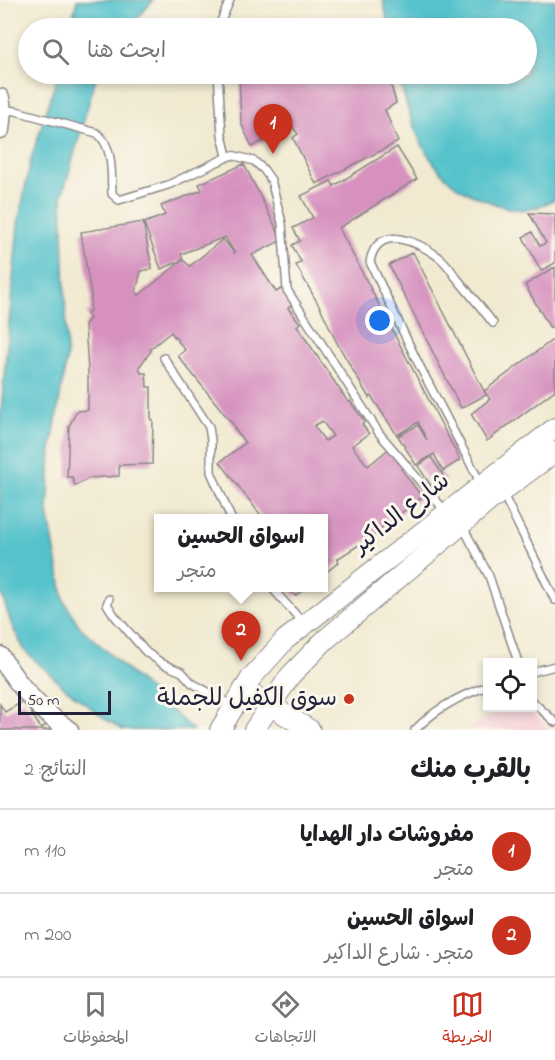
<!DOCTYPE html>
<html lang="ar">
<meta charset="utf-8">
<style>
:root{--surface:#fff;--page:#f6f6f6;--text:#202124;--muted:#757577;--line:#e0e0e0;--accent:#c8321e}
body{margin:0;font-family:"Indie Flower","Playpen Sans Arabic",sans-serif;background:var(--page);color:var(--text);direction:rtl}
.controls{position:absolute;right:18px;bottom:18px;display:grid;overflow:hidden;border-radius:0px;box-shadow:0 3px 9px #0003}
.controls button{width:54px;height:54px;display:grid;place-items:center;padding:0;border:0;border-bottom:2px solid var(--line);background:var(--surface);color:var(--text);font:30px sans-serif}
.scale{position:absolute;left:18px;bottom:15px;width:93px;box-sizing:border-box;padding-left:6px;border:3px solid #22223b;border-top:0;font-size:16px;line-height:21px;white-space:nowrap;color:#22223b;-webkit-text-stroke:4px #fbf7ec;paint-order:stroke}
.you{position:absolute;left:380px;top:321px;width:21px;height:21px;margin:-15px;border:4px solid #fff;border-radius:50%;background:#1a73e8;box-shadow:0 0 0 9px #1a73e833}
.badge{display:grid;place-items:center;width:39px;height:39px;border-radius:50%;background:var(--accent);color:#fff;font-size:20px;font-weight:700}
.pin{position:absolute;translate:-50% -50px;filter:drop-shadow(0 2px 3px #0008)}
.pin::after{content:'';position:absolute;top:32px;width:21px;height:18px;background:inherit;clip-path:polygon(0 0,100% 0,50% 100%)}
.popup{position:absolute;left:154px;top:514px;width:174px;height:78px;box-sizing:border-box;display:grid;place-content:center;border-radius:0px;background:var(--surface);filter:drop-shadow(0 2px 4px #0005);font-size:20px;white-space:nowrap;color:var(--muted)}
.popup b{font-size:22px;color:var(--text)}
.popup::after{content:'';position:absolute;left:50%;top:100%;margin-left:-12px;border:12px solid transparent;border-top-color:var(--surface)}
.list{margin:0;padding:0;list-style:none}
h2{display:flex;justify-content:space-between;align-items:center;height:78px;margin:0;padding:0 24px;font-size:26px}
h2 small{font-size:20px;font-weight:400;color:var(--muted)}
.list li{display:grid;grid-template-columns:39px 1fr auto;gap:18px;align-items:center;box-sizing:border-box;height:84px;padding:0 24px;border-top:2px solid var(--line)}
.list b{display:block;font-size:22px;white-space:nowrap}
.list p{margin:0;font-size:20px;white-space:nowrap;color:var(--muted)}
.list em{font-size:20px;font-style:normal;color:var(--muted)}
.icon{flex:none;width:33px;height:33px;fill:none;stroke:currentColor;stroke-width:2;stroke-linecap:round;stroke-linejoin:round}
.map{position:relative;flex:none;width:555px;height:730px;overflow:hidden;direction:ltr}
.search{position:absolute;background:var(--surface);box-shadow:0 3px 9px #0003;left:18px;right:18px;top:18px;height:66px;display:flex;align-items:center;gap:15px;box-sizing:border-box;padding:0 21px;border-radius:33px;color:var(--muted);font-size:22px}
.sheet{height:246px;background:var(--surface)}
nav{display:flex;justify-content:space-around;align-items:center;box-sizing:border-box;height:84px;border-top:2px solid var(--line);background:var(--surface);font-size:16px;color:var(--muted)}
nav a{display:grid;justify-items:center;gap:3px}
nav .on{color:var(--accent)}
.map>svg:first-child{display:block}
</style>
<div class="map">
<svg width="555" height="730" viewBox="0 0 555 730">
<rect width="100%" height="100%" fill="#fbf7ec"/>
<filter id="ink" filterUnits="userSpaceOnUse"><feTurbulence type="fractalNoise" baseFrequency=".0167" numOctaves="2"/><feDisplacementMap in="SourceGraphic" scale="12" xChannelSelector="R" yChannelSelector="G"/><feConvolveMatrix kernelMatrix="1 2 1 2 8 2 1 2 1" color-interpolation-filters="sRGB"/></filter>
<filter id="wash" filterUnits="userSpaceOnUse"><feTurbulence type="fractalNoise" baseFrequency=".008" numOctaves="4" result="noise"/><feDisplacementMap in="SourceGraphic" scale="24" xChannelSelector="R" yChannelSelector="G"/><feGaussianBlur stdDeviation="1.35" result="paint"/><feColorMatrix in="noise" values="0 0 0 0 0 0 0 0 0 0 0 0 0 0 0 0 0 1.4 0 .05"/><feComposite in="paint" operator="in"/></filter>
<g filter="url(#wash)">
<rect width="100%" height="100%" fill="#f1ead1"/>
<path fill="#f6cfd7" d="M506,708H529L549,730H467Z"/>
<g fill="#55c2cc" stroke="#3c7284" stroke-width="1.5">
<path d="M77,0H153L130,28H70Z"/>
<path d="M383,0H555V199C529,214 513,212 485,200C476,196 464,192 456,186C420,158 409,116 398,74H526V28H389Z"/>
<path d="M58,74H97L62,197L67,356L51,450L48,512L64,601L80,627L193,730H123L105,719L64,687L25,651L12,626L0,589V423L18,224L31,159Z"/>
</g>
<g id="blocks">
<g fill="#d691bf" fill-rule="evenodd">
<path d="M239,74H388L396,103L385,110L398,142L316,184L293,138L298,134L292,126L252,147L241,123Z"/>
<path d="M397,147L417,179L339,228L460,460L443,471L434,454L416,465L398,436L418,425L427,440L418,422L397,435L371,396L369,398L337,343L321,309L296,265L301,262L292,245L300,241L293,228L313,218L301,196L331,181L334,186Z"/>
<path d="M244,164L282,240L252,255L276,292L283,288L293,304L288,308L300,323L297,326L348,402L350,401L365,422L362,424L369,434L352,446L368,466L391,447L405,466L401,469L422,497L375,533L376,534L337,559L339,562L324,574V519L260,518L262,517L220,462L245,443L234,428L235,427L178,356L185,350L171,332L150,349L151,351L139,367L141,373H146L147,387H151V420H153L152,464L119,465V476L89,478L75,486L72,477H67L69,426L77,411L88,410V370L85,325L90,318L86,313L90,311L91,296L81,232L143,222L152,269L141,271L136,292L139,295L183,260L161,269L144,223L165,215L161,206L202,190L199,184ZM225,237L235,254L223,239L190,266L183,260L181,254ZM322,421L333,436L325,441L314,426Z"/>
<path d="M529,213L555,214V263L541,271L523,237L532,232L540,246L546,243Z"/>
<path d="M413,252L484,391L555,338V390L487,441L471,414L490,399L484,391L486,395L461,408L389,265Z"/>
<path d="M555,267V325L550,328L525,285Z"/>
<path d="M431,457L447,481L434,490L418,466Z"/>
<path d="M288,588H306L295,596Z"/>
<path d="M24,701L41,729L46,725L53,730H0V704L5,712Z"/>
</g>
</g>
</g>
<g filter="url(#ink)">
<use href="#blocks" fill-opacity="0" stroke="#8a8686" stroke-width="1.5"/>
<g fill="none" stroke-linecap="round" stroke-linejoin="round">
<defs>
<g id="service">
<path d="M218,28L230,0"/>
<path d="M218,74L222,135L227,156"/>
<path d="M4,110L16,111L97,133C114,147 111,174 112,194L119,200L168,185L232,155L254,161L264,170L271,180L282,223L287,290L379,433L446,512"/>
<path d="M164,358L209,427L211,440V472L231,518"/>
<path d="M481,484L416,359L370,262C377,222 419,242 440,258C446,263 451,270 455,276C468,292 481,307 493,323"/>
<path d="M503,494L555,600"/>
<path d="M463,527L489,576L518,662"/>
<path d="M272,588L304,624"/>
<path d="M109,599L107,604L114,615L146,652L163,664L182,672L192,683L233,706"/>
<path d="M532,672L555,666"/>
<path d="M532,701L555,722"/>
<path d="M415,730C434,710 461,695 488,686"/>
</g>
<g id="tertiary">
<path d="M0,98L2,110L0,130"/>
<path d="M0,656C18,685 41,712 69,730"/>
</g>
<g id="secondary">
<path d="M244,689L310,730"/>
<path d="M220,730L251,678L285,640L555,428"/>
<path d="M254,730L290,676L325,640L489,501L555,452"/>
</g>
</defs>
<use href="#service" stroke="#8a8686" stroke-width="10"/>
<use href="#tertiary" stroke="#8a8686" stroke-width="21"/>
<use href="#secondary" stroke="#8a8686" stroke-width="22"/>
<use href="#service" stroke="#fff" stroke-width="7"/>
<use href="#tertiary" stroke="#fff" stroke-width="18"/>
<use href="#secondary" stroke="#fff" stroke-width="20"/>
</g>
</g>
<circle fill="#c8321e" stroke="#fbf7ec" stroke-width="2" cx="349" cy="699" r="6"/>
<g text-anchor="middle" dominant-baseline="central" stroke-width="6" stroke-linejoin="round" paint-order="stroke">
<g font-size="24" fill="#22223b" stroke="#fbf7ec">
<text transform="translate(402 514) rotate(-38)">شارع الداكير</text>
</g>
<g font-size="24" fill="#22223b" stroke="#fbf7ec" text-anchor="end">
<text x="337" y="699">سوق الكفيل للجملة</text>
</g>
</g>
</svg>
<div class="controls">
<button><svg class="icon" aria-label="locate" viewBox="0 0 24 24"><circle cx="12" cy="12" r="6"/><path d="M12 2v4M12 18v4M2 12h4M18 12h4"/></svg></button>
</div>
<div class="scale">50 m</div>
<div class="you"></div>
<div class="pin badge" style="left:273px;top:154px">1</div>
<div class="pin badge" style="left:241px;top:661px">2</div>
<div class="popup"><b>اسواق الحسين</b>متجر</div>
<div class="search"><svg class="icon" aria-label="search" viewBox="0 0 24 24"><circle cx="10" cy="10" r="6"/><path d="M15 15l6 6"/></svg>ابحث هنا</div>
</div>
<section class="sheet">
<h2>بالقرب منك<small>النتائج: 2</small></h2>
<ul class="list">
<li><span class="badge">1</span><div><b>مفروشات دار الهدايا</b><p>متجر</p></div><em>110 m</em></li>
<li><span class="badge">2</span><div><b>اسواق الحسين</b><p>متجر · شارع الداكير</p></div><em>200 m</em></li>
</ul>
</section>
<nav>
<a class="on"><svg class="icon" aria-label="map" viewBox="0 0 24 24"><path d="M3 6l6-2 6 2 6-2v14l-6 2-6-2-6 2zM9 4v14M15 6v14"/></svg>الخريطة</a>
<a><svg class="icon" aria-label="directions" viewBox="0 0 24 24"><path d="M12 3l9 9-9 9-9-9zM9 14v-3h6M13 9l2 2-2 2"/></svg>الاتجاهات</a>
<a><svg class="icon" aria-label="saved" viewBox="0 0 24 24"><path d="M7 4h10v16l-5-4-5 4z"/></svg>المحفوظات</a>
</nav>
